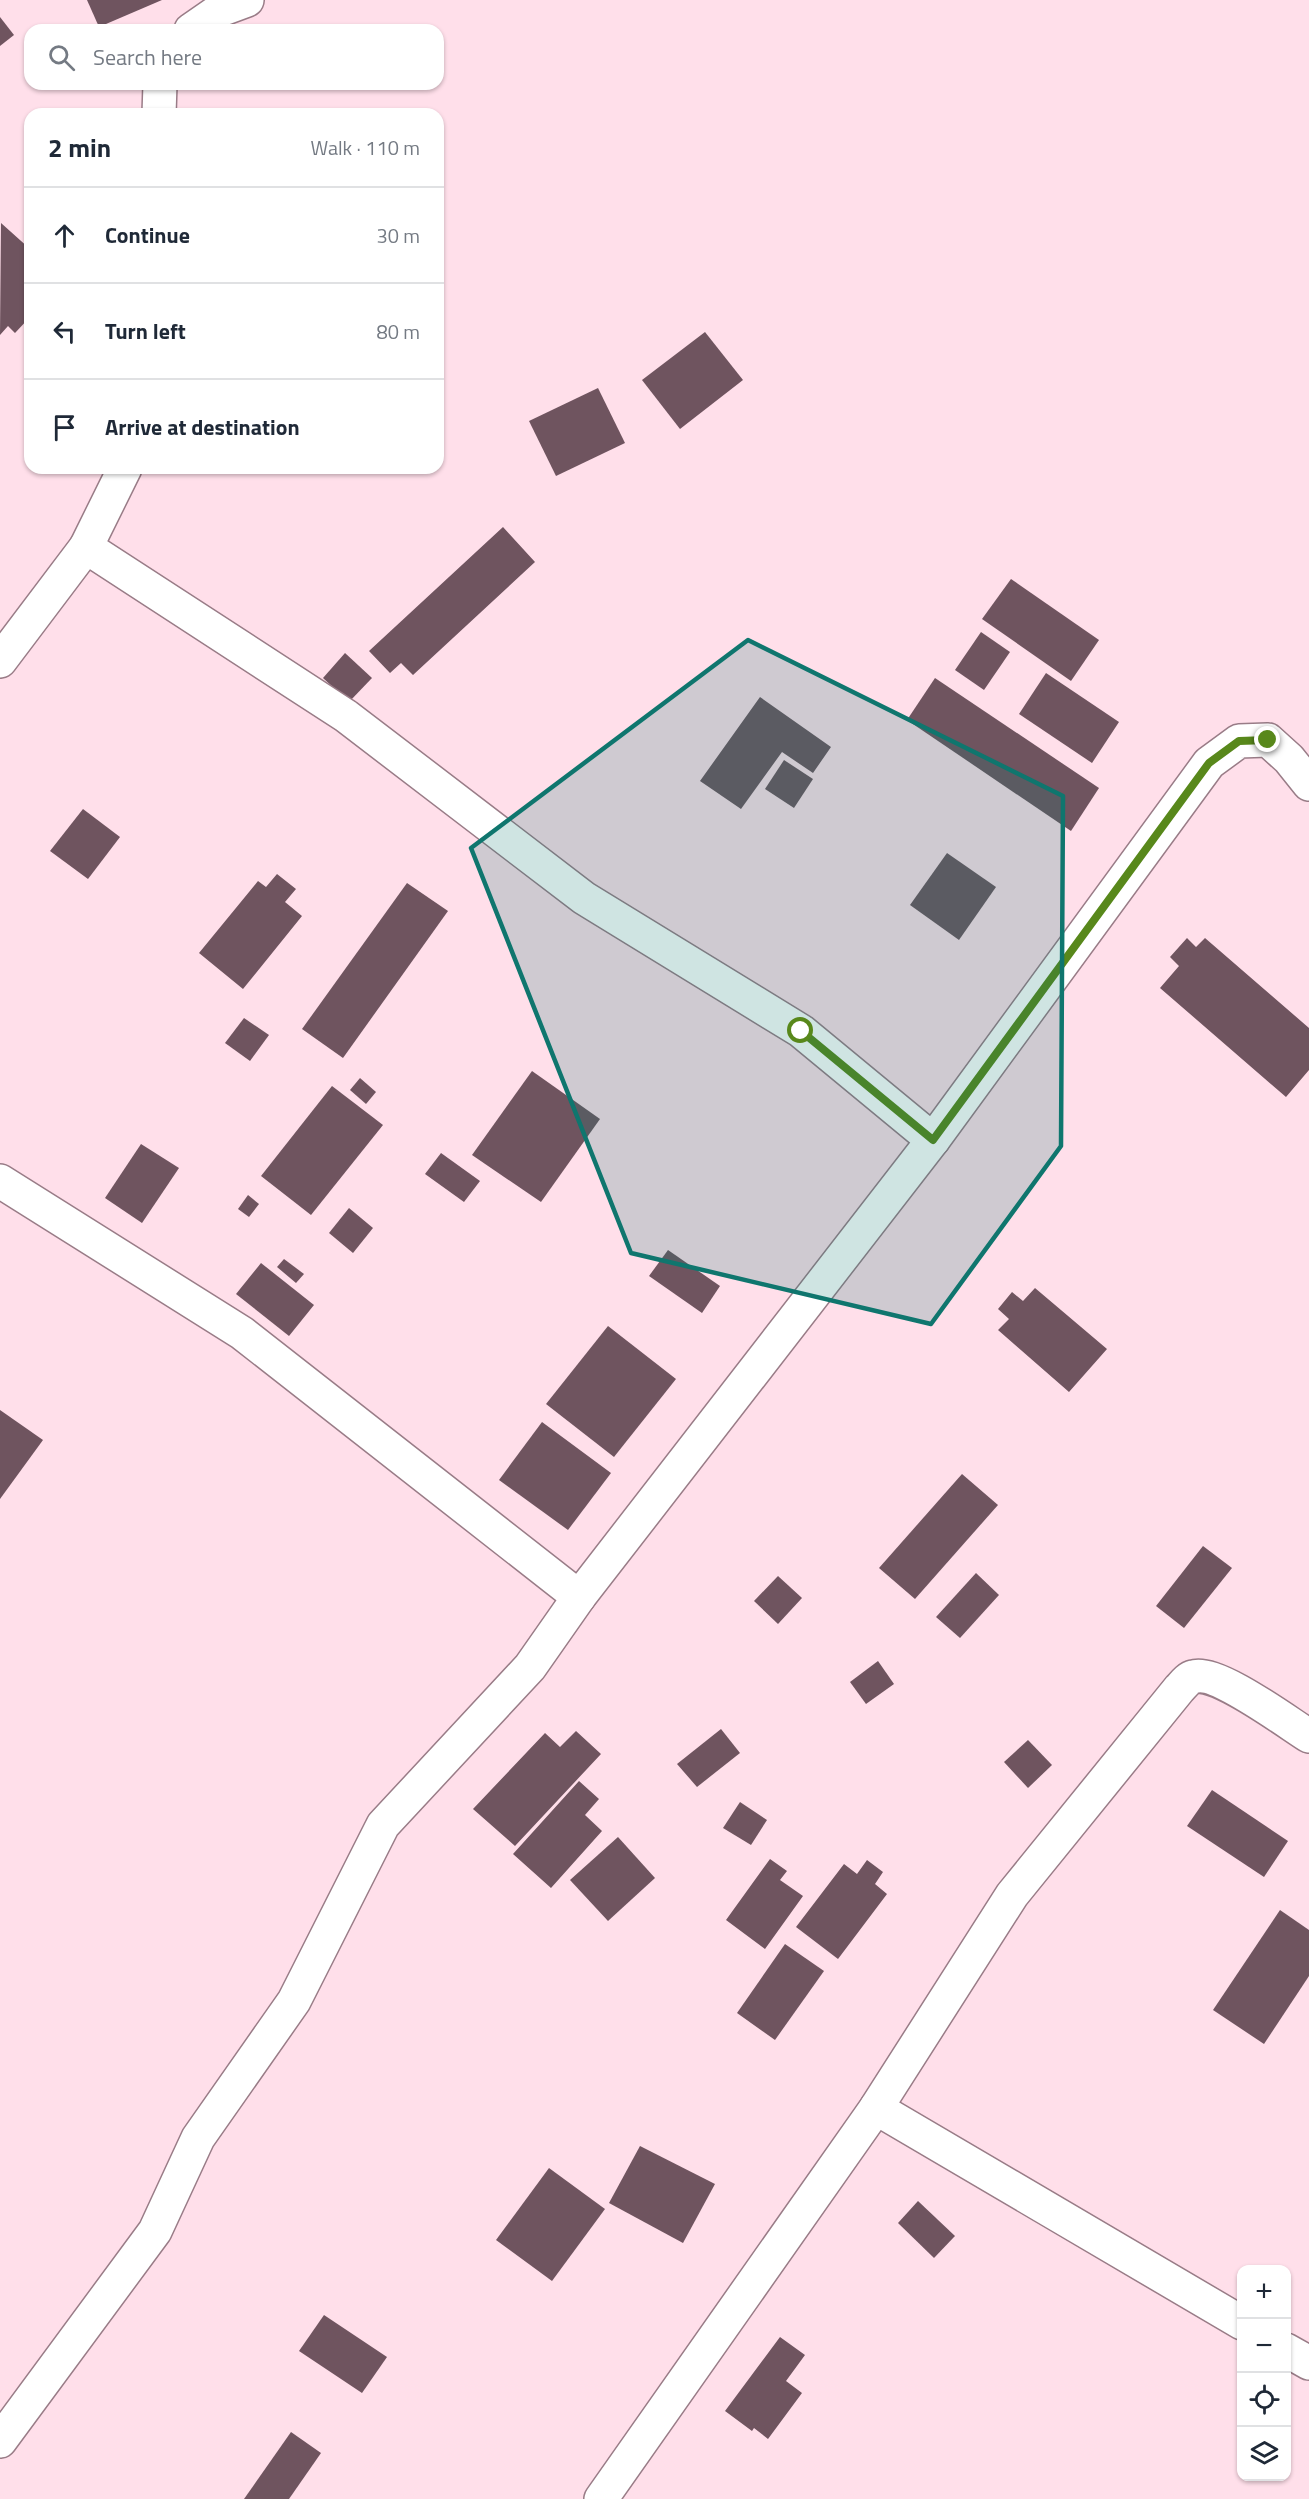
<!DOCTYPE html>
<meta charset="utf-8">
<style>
:root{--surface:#fff;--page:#f2f2f3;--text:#1f2937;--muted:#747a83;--line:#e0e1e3}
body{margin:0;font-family:"Titillium Web",sans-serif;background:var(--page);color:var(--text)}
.controls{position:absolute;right:18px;bottom:18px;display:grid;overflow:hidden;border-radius:12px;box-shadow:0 2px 4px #0004}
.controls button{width:54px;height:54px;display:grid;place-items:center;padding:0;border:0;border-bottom:2px solid var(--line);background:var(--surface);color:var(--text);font:30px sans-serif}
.stop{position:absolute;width:18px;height:18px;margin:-14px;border:4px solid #58881b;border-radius:50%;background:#fff}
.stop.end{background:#58881b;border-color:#fff;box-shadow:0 2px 6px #0008}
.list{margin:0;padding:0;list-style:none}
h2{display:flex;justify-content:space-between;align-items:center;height:78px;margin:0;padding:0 24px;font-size:26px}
h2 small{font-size:20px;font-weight:400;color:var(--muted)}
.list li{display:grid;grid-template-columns:39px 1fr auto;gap:18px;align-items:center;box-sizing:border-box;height:96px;padding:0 24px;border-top:2px solid var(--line)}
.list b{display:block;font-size:22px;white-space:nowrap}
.list em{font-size:20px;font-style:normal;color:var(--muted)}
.icon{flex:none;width:33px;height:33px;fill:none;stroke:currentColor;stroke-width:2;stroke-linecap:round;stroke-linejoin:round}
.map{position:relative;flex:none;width:1309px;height:2499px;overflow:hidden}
.search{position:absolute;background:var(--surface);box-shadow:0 2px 4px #0004;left:24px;top:24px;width:420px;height:66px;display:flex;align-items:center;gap:15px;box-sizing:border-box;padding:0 21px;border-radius:18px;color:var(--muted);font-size:22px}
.panel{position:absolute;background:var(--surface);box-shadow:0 2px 4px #0004;left:24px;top:108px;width:420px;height:366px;border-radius:18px}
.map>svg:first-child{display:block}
</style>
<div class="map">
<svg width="1309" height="2499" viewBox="0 0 1309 2499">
<rect width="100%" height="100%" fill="#ffdfea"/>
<g fill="#6f545f">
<path d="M87,0H162L99,27Z"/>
<path d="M0,17L14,35L0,46Z"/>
<path d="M1,223L30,249V317L15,333L8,326L0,335Z"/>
<path d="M705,332L743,380L680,429L642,380Z"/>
<path d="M598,388L625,443L556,476L529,421Z"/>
<path d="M503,527L535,562L413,675L401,663L390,673L369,651Z"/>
<path d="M1011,579L1099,640L1071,681L982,619Z"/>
<path d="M981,632L1010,652L984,690L955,670Z"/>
<path d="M345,653L372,678L349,702L323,678Z"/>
<path d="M1046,673L1119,722L1092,763L1019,714Z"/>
<path d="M935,678L1099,788L1071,831L907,720Z"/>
<path d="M760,697L831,747L813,773L782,752L741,809L700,781Z"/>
<path d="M784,760L813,779L794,808L765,789Z"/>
<path d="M83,809L120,837L88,879L50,851Z"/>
<path d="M947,853L996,887L959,940L910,905Z"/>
<path d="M277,874L296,889L285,902L302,916L243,989L199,953L258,881L266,887Z"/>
<path d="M407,883L448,911L343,1058L302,1029Z"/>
<path d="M1187,938L1196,947L1205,938L1309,1028V1070L1286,1097L1160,988L1179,966L1170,957Z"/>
<path d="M244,1018L269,1035L250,1061L225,1043Z"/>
<path d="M532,1071L600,1119L541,1202L472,1155Z"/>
<path d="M360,1078L376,1092L366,1104L350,1090Z"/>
<path d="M332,1086L383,1125L311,1215L261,1176Z"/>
<path d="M141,1144L179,1168L142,1223L105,1198Z"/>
<path d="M441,1153L480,1181L464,1202L425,1174Z"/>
<path d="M248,1195L259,1204L249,1217L238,1209Z"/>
<path d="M349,1208L373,1228L353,1253L329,1233Z"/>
<path d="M668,1250L720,1286L702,1313L649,1276Z"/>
<path d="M284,1259L304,1274L296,1283L277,1267Z"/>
<path d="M261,1263L314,1305L289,1336L236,1294Z"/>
<path d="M1035,1288L1107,1349L1069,1392L998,1330L1009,1319L998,1309L1012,1292L1023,1301Z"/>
<path d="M608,1326L676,1379L614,1457L546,1404Z"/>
<path d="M0,1410L43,1440L0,1499Z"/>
<path d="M542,1422L611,1473L568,1530L499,1480Z"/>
<path d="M962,1474L998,1505L915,1599L879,1568Z"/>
<path d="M1203,1546L1232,1568L1184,1628L1156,1606Z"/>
<path d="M976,1573L999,1595L960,1638L936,1617Z"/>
<path d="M778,1576L802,1598L778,1624L754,1601Z"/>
<path d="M878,1661L894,1684L866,1704L850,1682Z"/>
<path d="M721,1729L740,1753L697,1787L677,1764Z"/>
<path d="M576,1731L601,1754L515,1846L473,1809L545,1733L560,1747Z"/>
<path d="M1028,1740L1052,1765L1028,1788L1004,1762Z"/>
<path d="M579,1781L599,1799L585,1815L602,1831L551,1888L513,1854Z"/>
<path d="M1212,1790L1288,1841L1264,1877L1187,1826Z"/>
<path d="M740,1802L767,1820L751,1845L723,1828Z"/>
<path d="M618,1837L655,1878L608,1921L570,1880Z"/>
<path d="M770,1859L787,1871L780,1880L803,1896L765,1949L726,1920Z"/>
<path d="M867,1860L883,1872L875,1884L887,1894L838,1959L796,1927L844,1864L857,1874Z"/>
<path d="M1280,1910L1309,1930V1976L1264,2044L1213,2010Z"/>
<path d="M785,1944L824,1971L775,2040L737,2013Z"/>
<path d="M640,2146L715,2184L683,2243L609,2203Z"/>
<path d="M549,2168L605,2209L552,2281L496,2240Z"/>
<path d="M918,2201L955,2236L934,2258L898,2223Z"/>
<path d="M324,2315L387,2357L362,2393L299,2351Z"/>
<path d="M780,2337L805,2355L786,2381L802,2393L768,2439L754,2428L752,2431L725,2411Z"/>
<path d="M291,2432L321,2453L289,2499H244Z"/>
</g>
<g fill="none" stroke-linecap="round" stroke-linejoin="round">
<defs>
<g id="minor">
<path d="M191,30L220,10L247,0"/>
<path d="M159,114L160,84"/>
<path d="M86,547L125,468"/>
<path d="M0,661L86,547L346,716L584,898L801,1031L933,1140"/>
<path d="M0,1181L242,1333L579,1597"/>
<path d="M876,2108L1242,2323"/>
<path d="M1286,2350L1309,2363"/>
<path d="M0,2441L155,2231L198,2138L294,2001L383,1825L530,1667L579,1597L933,1140L1209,763L1239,741L1268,740L1289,759L1309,784"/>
<path d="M601,2499L876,2108L1012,1895L1179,1689C1183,1685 1188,1678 1193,1677C1216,1669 1288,1723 1309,1736"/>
</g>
</defs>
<use href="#minor" stroke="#997c87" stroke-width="36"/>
<use href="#minor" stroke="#fff" stroke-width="33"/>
</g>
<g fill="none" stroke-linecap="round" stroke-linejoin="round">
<path stroke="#58881b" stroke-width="8" d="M801,1031L933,1140L1209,763L1239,741L1268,740"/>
</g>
<path fill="#0f766e" fill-opacity="0.2" stroke="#0f766e" stroke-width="4.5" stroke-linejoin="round" d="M748,640L1063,796L1061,1146L931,1324L631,1253L471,848Z"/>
</svg>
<div class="controls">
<button>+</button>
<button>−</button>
<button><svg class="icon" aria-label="locate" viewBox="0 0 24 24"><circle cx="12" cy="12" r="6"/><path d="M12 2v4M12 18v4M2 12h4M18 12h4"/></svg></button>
<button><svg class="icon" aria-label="layers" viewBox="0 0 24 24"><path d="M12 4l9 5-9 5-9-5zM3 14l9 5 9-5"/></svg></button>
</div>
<div class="stop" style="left:801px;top:1031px"></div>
<div class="stop end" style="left:1268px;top:740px"></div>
<div class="search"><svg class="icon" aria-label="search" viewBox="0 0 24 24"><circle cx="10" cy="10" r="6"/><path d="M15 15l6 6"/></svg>Search here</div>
<section class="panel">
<h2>2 min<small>Walk · 110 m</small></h2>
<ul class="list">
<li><svg class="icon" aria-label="ahead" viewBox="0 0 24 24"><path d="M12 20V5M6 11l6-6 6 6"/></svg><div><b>Continue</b></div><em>30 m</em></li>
<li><svg class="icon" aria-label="left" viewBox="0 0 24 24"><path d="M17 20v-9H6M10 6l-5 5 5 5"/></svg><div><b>Turn left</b></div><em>80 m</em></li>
<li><svg class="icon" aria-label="arrive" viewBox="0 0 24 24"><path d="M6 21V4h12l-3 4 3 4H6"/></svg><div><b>Arrive at destination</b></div></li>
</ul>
</section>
</div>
